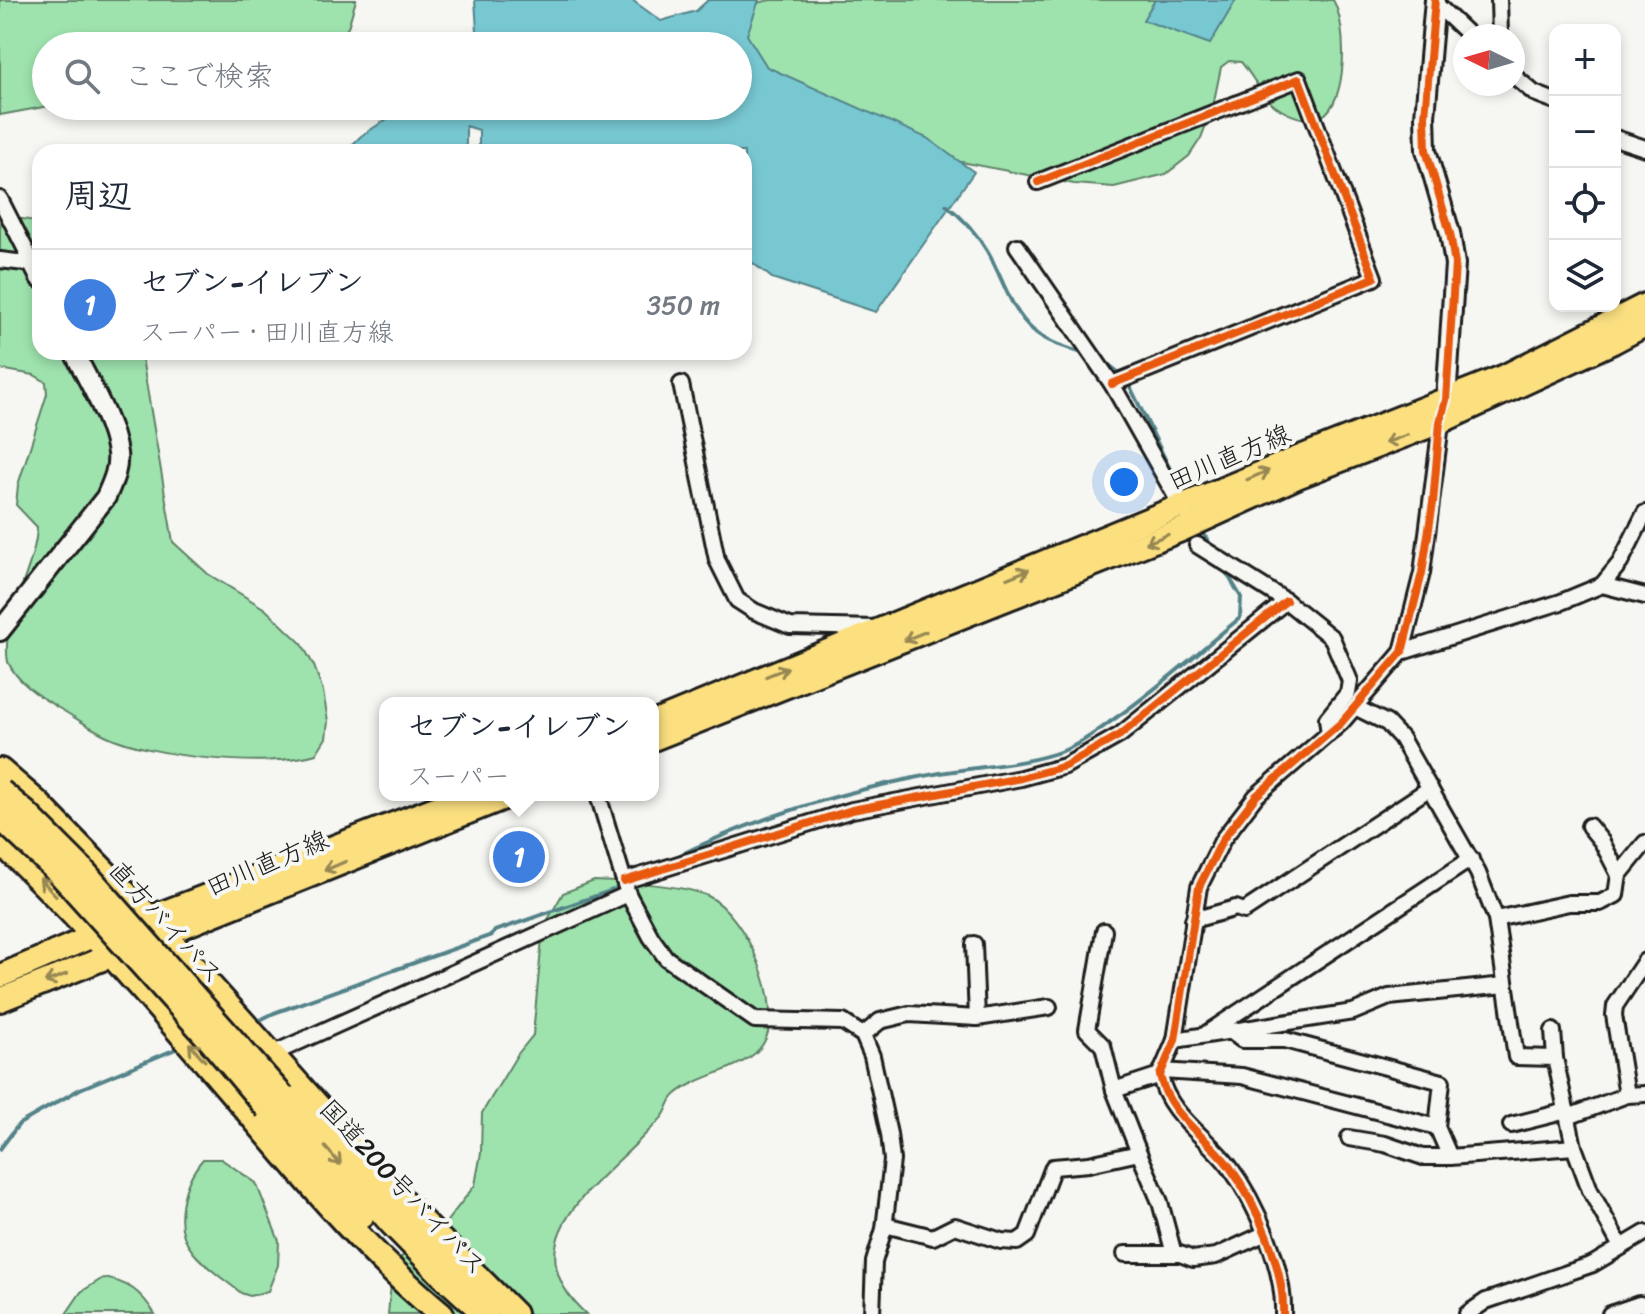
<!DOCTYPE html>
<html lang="ja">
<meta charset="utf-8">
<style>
:root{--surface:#fff;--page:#f6f6f7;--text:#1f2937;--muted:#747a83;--line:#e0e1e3;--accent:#c8321e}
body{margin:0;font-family:Sriracha,"Klee One",sans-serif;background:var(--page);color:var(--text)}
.controls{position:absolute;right:24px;top:24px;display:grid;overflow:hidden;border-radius:16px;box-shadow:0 4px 12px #0003}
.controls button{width:72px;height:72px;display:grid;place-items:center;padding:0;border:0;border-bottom:2px solid var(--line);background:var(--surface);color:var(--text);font:40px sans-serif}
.compass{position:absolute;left:1453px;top:24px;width:72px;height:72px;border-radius:50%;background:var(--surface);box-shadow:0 4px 12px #0003;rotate:275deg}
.you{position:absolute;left:1124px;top:482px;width:28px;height:28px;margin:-20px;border:6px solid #fff;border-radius:50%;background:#1a73e8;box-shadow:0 0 0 12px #1a73e833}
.badge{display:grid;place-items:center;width:52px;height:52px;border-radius:50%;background:var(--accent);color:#fff;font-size:26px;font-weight:700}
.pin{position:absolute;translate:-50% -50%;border:4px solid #fff;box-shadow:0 2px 8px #0006}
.popup{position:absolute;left:379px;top:697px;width:280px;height:104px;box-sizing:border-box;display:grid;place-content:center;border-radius:16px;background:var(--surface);filter:drop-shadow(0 2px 6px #0005);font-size:26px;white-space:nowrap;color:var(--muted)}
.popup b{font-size:30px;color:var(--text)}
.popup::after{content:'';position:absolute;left:50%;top:100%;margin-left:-16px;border:16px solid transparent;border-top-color:var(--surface)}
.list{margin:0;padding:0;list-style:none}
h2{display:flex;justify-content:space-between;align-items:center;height:104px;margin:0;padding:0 32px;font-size:34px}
h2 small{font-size:26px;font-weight:400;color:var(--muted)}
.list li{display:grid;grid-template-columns:52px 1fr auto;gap:24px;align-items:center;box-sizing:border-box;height:112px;padding:0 32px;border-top:2px solid var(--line)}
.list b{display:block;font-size:30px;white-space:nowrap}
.list p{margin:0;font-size:26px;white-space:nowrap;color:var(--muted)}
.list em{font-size:26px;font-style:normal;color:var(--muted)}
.icon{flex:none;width:44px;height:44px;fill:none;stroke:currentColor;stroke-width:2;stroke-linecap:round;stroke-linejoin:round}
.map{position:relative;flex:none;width:1645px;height:1314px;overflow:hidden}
.search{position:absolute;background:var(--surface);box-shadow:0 4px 12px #0003;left:32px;top:32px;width:720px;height:88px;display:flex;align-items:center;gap:20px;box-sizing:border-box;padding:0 28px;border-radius:44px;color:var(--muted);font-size:30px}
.panel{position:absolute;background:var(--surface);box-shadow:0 4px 12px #0003;left:32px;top:144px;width:720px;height:216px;border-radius:24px}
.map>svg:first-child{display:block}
</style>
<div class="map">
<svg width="1645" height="1314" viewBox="0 0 1645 1314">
<rect width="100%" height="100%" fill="#f6f6f2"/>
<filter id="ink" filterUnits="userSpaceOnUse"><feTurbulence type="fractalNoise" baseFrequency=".0125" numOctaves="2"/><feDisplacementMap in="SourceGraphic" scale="16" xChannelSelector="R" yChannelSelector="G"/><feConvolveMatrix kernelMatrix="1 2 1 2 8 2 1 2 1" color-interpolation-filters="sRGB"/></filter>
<g filter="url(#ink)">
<g fill="#9ee3ae" stroke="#5d8065" stroke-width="2">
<path d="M0,0H356L348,27L337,46H46V106H49L0,115Z"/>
<path d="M770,0H1333C1347,23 1349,102 1321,117C1309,124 1286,114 1275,106C1264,99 1251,73 1241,62L1229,61L1221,67L1213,106L1201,138L1189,156L1166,174L1114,187L1074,184L946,159L759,89L722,11Z"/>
<path d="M0,215L40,222V352H141L173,542L208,574L265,609L302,644L314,666L323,691L328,721L326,738L316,754C269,769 150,757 105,735C88,727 73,716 57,707C39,696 17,682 8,662C0,619 36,568 37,527L16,505L18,485L47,394L46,382L34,375L0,369Z"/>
<path d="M594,881C624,882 681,884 708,896C745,914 787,1006 763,1044C747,1070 698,1074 675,1095C669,1100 668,1109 663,1116C656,1125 646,1133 638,1142C590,1190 511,1245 586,1314H388L392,1275L397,1260L440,1230L475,1185L481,1153L482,1113L517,1055L533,1035L543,928L563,893Z"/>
<path d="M203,1159H221L256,1183L279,1241L278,1265L268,1291L250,1296L241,1293C225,1280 206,1268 193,1252C171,1227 183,1182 203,1159Z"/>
<path d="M103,1278C129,1282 141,1292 155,1314H66L81,1292Z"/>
</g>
<g fill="#78c8d2" stroke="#538389" stroke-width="2">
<path d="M475,0H632L661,21L696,11L708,0H759L747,35L767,67L927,138L974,172L876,312L772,278L744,256V152H479V130L466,126V152H345L361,136L407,106H468L469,109L481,106H738V46H478Z"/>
<path d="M1155,0H1236L1210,44L1143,20Z"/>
</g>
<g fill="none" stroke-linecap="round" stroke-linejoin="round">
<g stroke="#538389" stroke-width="4">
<path d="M946,205C962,217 977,234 987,251C1003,277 1010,311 1034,331C1048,343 1068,348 1085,354"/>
<path d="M1104,361L1122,375"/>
<path d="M1128,382L1178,486"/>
<path d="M1201,529L1213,549"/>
<path d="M668,861C753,818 846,790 940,773C981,766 1026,765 1065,750C1084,742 1100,729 1117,717C1160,687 1199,651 1240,618L1241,597L1223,567"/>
<path d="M256,1022L274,1013L492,935L495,931L622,887"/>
<path d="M0,1149L19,1124L80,1089L183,1046"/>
</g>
<defs>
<g id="minor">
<path d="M1499,0L1500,36"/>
<path d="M1435,3L1470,36"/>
<path d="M1513,75L1534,93L1555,101"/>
<path d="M1615,138L1645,148"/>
<path d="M1038,182L1299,79L1374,278L1112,384"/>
<path d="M0,199L33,264"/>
<path d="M1017,246L1112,384L1184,511"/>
<path d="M0,260L33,264"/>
<path d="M681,384L717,560L737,600L754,611L790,626L876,628"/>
<path d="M1197,545L1286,601L1332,638L1350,681L1348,693L1327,719L1329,734"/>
<path d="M1602,585L1645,596"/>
<path d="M1402,652L1561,602L1602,585L1620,563L1645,513"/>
<path d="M1355,707L1387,723L1401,738L1478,873L1496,919L1516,1057L1555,1058L1574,1147L1590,1190L1621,1247"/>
<path d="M598,795L628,894L651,937L666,958L755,1020L843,1022L863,1035L872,1056L889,1134L892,1160L884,1229L874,1262L872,1314"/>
<path d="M1619,875L1645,843"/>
<path d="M624,881L852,810L1021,778L1065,766L1120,735L1286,601"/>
<path d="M1496,919L1569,903H1600L1616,895L1619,875L1602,842L1589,826"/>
<path d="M1193,920L1236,908L1244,911L1430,788"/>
<path d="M1104,931L1087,1030L1103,1046L1114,1090"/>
<path d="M977,1018L1049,1007"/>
<path d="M1230,1031L1242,1040H1285L1442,1082L1437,1127L1450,1157L1574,1147"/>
<path d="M1553,1031L1555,1058"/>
<path d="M1207,1033L1471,859"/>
<path d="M863,1035L880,1021L909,1014L977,1018L974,944"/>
<path d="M1175,1040L1353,1012L1389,997L1505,985"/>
<path d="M272,1054L628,894"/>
<path d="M1161,1071L1242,1076L1437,1127"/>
<path d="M1627,1095L1614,1015L1615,1006L1645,961"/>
<path d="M1568,1117L1627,1095L1645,1094"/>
<path d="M1511,1125L1567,1111"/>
<path d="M1349,1138L1385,1144L1423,1157H1450"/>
<path d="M1139,1153L1160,1202L1174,1254"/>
<path d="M885,1225L933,1237L955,1226L1001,1241L1017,1242L1027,1235L1053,1167L1089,1164L1139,1153L1114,1090L1160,1075"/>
<path d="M1125,1254H1180L1193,1259L1216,1256L1264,1234"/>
<path d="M1283,1314C1285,1269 1256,1202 1229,1166C1206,1136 1167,1114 1160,1075L1175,1040L1199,887L1223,839L1256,796L1341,723L1402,652L1422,573L1442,416"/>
<path d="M1467,1314L1486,1301L1593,1264L1645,1233"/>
<path d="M1610,1314L1639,1304L1645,1305"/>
</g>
<g id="tertiary">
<path d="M1435,0L1425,116L1426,150L1450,233L1455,264L1446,400"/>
<path d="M33,264L40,278"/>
<path d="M0,631L106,497C112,483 119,469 117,453C112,419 89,383 74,352"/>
</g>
<g id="primary">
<path d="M653,723L1288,462L1505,376L1645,305"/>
<path d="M653,739L1181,530L1297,477L1440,422L1613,342L1645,325"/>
<path d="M0,976L93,936L149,918L469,795"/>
<path d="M0,1000L511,795"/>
</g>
<g id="trunk">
<path d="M0,771L37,803L149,918L412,1212L514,1314"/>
<path d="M0,841C80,916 153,1000 224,1083C293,1163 359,1246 441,1314"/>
<path d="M282,1097L391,1222L442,1274L486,1314"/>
<path d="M268,1108L361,1216"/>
</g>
</defs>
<use href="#minor" stroke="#1c1c1c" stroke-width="20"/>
<use href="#tertiary" stroke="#1c1c1c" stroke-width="24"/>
<use href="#primary" stroke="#1c1c1c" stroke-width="28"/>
<use href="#trunk" stroke="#1c1c1c" stroke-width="30"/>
<use href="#minor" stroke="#f6f6f2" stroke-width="14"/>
<use href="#tertiary" stroke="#f6f6f2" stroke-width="18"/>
<use href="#primary" stroke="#fce080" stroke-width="22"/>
<use href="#trunk" stroke="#fce080" stroke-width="24"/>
<defs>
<g id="trunk-bridge">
<path d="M0,792L26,814L81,869L282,1097"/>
<path d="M0,816L61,874L210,1039L268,1108"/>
</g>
</defs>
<use href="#trunk-bridge" stroke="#1c1c1c" stroke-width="30" stroke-linecap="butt"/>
<use href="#trunk-bridge" stroke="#fce080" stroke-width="24"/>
<defs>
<g id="cycleway">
<path d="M1038,182L1299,79L1374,278L1112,384"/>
<path d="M624,881L852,810L1021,778L1065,766L1120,735L1286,601"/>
<path d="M1283,1314C1285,1269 1256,1202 1229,1166C1206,1136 1167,1114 1160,1075L1175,1040L1199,887L1223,839L1256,796L1341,723L1402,652L1422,573L1433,503L1440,422L1446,400L1455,264L1450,233L1426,150L1425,116L1435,0"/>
</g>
</defs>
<use href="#cycleway" stroke="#f6f6f2" stroke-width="13"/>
<use href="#cycleway" stroke="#e8590c" stroke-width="8"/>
</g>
<defs><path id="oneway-shaft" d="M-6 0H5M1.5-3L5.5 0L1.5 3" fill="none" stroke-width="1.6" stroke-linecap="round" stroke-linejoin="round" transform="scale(2)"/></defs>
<g stroke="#978853">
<use href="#oneway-shaft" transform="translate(1396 439) rotate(159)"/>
<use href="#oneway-shaft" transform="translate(1258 475) rotate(-23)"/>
<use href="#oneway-shaft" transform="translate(1157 539) rotate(158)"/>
<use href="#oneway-shaft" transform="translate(1018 574) rotate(-22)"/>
<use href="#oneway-shaft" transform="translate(915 636) rotate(158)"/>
<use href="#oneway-shaft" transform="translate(777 672) rotate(-22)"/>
<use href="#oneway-shaft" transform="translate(335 866) rotate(157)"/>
<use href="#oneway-shaft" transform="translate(48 887) rotate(-133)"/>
<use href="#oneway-shaft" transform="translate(56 978) rotate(159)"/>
<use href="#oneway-shaft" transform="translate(197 1052) rotate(-132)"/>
<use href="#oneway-shaft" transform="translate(333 1156) rotate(49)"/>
</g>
</g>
<g text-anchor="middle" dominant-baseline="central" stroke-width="8" stroke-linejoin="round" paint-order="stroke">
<g font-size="26" fill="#1c1c1c" stroke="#f6f6f2">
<text transform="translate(1229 457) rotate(-23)">田川直方線</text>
<text transform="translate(267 863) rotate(-23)">田川直方線</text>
<text transform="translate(166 922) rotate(48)">直方バイパス</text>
<text transform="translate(403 1187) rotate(47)">国道200号バイパス</text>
</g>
</g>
</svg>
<div class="controls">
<button>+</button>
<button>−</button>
<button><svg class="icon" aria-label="locate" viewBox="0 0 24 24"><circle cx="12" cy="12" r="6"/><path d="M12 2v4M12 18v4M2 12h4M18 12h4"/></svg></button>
<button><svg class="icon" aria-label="layers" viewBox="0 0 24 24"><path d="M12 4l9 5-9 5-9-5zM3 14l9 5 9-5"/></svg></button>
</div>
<svg class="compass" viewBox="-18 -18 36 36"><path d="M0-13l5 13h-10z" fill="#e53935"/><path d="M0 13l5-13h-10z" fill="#747a83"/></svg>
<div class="you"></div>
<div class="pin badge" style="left:519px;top:857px;background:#3f7fe0">1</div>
<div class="popup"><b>セブン-イレブン</b>スーパー</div>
<div class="search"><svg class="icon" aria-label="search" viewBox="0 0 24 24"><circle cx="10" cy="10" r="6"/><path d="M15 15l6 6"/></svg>ここで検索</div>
<section class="panel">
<h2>周辺<small></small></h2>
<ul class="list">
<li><span class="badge" style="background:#3f7fe0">1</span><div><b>セブン-イレブン</b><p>スーパー · 田川直方線</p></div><em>350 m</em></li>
</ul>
</section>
</div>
